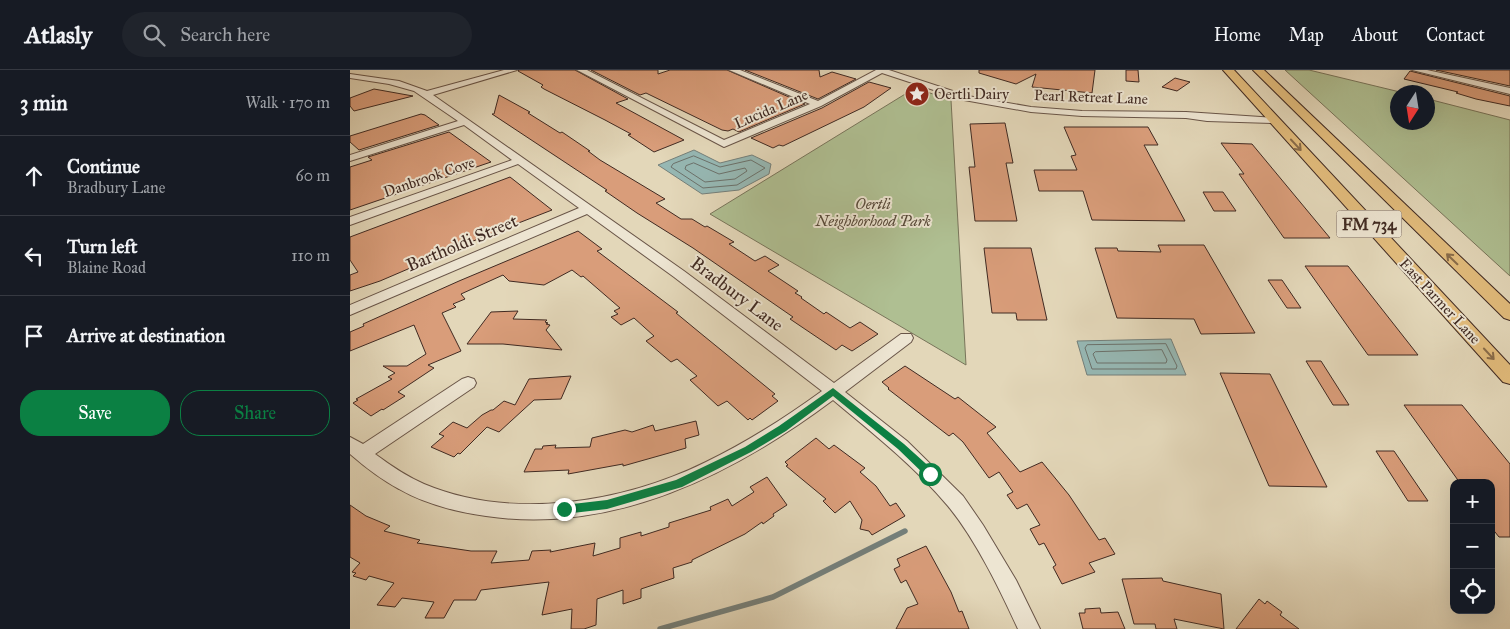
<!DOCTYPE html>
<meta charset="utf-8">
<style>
:root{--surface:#171b24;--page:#20242c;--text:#f1f3f6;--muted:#9ea1a6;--line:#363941;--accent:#0b8043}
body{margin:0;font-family:"IM FELL Great Primer",serif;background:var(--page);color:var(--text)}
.controls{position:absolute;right:15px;bottom:15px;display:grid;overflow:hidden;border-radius:10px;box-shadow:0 5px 20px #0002}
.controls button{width:45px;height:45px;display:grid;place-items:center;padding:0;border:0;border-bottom:1px solid var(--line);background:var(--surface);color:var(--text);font:25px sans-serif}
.compass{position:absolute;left:1040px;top:15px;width:45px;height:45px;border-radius:50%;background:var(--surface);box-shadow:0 5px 20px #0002;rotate:192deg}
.stop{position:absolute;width:15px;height:15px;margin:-11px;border:4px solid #0b8043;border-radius:50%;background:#fff}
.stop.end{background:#0b8043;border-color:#fff;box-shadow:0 1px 5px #0008}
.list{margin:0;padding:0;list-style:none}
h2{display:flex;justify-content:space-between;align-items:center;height:65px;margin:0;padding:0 20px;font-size:21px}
h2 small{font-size:16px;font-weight:400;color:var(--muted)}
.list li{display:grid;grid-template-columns:32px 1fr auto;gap:15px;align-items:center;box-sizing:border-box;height:80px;padding:0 20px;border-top:1px solid var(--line)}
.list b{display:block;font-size:19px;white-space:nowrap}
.list p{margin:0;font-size:16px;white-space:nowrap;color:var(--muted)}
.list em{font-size:16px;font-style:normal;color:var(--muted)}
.actions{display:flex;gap:10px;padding:15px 20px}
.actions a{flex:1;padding:11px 0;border:1px solid var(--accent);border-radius:20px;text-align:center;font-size:18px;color:var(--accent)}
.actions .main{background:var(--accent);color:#fff}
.icon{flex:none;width:28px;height:28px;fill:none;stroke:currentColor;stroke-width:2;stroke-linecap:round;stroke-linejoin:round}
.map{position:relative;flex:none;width:1160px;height:559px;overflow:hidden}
header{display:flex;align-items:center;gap:30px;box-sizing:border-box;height:70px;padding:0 25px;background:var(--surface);border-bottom:1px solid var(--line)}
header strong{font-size:24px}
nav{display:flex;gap:28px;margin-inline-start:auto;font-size:18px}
.search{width:350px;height:45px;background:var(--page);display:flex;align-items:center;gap:12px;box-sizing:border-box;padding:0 18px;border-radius:28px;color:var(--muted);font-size:19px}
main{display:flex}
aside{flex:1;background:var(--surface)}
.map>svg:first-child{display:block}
</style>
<header>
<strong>Atlasly</strong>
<div class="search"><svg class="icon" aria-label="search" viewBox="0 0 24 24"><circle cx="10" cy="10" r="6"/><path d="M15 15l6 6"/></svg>Search here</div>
<nav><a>Home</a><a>Map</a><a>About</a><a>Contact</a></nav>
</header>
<main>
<aside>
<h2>3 min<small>Walk · 170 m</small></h2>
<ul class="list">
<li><svg class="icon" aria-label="ahead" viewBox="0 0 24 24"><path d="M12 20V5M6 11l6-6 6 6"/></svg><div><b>Continue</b><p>Bradbury Lane</p></div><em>60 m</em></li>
<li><svg class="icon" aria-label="left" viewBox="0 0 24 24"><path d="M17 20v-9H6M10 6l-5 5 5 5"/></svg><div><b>Turn left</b><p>Blaine Road</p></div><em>110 m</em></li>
<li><svg class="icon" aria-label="arrive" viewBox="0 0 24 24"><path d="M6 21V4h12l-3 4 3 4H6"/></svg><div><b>Arrive at destination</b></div></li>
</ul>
<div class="actions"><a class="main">Save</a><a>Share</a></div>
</aside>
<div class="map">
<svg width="1160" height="559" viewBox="0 0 1160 559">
<rect width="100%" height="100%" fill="#e3d7b9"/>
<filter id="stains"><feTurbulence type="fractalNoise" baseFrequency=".004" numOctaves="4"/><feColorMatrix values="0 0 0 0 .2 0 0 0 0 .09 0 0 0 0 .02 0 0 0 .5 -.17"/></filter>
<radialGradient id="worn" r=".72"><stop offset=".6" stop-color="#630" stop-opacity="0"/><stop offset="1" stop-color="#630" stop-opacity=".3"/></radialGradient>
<g fill="#afbf92" stroke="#78745a">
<path d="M935,0H959L1050,22H1048V52H1078V29L1160,50V206Z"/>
<path d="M565,18L601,30L616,295L360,144Z"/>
</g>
<g fill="#96b8b4" stroke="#747f7a">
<path d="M344,80L370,93L402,85L421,94L419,104L389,120L352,124L308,95Z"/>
<path d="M821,269L836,305H737L727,271Z"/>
</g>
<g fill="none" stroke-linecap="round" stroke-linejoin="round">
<g stroke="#6b716b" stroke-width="1">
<path d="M344,86L370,97L401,90L415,98L387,115L353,118L321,97L323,94Z"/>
<path d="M344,93L369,104L395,98L397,101L385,109L355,112L335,99L336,96Z"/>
<path d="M816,274L827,296L826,299H742L735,278L737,275Z"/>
<path d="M812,280L817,290L816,293H747L743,284L745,282Z"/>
</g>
<path stroke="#747f7a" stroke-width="5.5" d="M310,559L423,527L555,461"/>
</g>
<g fill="#d99d7a" stroke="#402a22">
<path d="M169,0H225L278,29L266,33L334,70L304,82L278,65L281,64L255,50L194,19L191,17L193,15L168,1Z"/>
<path d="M241,0H308V4L320,0H377L455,34L389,62L383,59L378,61L372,60L296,23L290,25Z"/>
<path d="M395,0H469L470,7L482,2L506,9L468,29Z"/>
<path d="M629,0H745L742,23L682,17L686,4L666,14L629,3Z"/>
<path d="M776,0H788L789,12L776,11Z"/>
<path d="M1086,0H1160V16Z"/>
<path d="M1060,1L1160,26V36L1126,29L1106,23L1108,22L1054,9Z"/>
<path d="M825,8L840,12L827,21L812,17Z"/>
<path d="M519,12L541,18L514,37L433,76L429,75L423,78L401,68L472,38Z"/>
<path d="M24,19L63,26L4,41L0,36V28Z"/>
<path d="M149,25L180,42L178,43L210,63L212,62L240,81H238L250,90L315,129L306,133L331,149H342L355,157L357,156L384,172L379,174L405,191L415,186L429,195L418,201L448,221L445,223L452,227L451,228L474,244L476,242L500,258L510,252L528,264L502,281L492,275L486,280L440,249L443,247L343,178L287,143L255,121L257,120L142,44H144Z"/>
<path d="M71,44L75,45L89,55L9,80L0,72V66Z"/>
<path d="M655,53L663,93H656L667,151H625L619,97H625L620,54Z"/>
<path d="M714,57H798L808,75H794L835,151L742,150L733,121H689L684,100H727L721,86L726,85Z"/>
<path d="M99,62L141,92L0,140V97L22,90L18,87Z"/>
<path d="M871,73L902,74L980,168H934L889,104H894Z"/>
<path d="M160,107L202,140L135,166L30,211L0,221V205L8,202L0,190V167Z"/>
<path d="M853,122H873L886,141H864Z"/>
<path d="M228,161L252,179L247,181L328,242L326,243L349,262L425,324L422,326L428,331L402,350L400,348L398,350L377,331L368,336L340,310L347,306L327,289L321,292L296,271L304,266L284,248L271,255L261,247L268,244L264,241L270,238L233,206L231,207L222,200L194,215L159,211L153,205L111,224L115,229L103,234L106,237L92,243L111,281L78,295L84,298L48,322L55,326L33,340L32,339L21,346L3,333L8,330L6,329L42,309L38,307L45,303L33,296H57L76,284L64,255L0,281V262L14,256L13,254L109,211Z"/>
<path d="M808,175H854L905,263L851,264L844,249L767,248L745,178H767L768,181L811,182Z"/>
<path d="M634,178H681L697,250H667L666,243H642Z"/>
<path d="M955,196H998L1068,285H1018Z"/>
<path d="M918,210H932L951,238H937Z"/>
<path d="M168,241L163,249L197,250L195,252L198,253L196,254L200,255L196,260L212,280L153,274H117L141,242Z"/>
<path d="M956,291H971L999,335H983Z"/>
<path d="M555,296L605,329L608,327L646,357L637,363L670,402L692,392L719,425L749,470L755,468L765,484L739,493L745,502L712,514L703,497L706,495L694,473L689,475L680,459L690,455L677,434L667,439L657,425L663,422L649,402L639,408L613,372L603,363L599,366L538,319L539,318L532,312Z"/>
<path d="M870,303L920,304L977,417L919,416Z"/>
<path d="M221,306L211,329L184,330L149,362L137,357L110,384L108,383L104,387L81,377L94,366L89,364L103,352L117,358L132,345L141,340H143L154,331L165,335L179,309Z"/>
<path d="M1054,335H1112L1160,394V467H1149L1141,457V413H1110Z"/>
<path d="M346,351L349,365L335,369L336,378L319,383L273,396V394L218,404L219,400L174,402L185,379H192L193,376L206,375L205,378L240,377L242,368L275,360L282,362L303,355L305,361Z"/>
<path d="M466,368L479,379L484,375L515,398L510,402L526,416L540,436L546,433L555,446L522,465L519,461L510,459L512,450L500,431L485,443L473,431L476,429L436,396L438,395L435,392Z"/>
<path d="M1026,381H1044L1078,431H1058Z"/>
<path d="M417,407L437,435L423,444L424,446L413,454L412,452L395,464L342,490V492L323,498L324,508L291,519V528L273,534V520L247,529L246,555L234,559H221L222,539L192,545L199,512L131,520L126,530H104L94,548H75L84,532L52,528L45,537L27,535L44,513L19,506L16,510L3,506L6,503L2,502L10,493L0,487V435L16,446L40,456L34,461L70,470L67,473L121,481H147L141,493L179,490L182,481L201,480L200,482L245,473L243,486L270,478V468L291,462V466L319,457V453L361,440L360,437L378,429L382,436L404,422L400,417Z"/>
<path d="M576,476L601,522L609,542L612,541L619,559H546L557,538L568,534L556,510L551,513L544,499L550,496L547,489Z"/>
<path d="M812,508L813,511L871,524L874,559L824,549L827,559H806L805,554H784L772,509Z"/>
<path d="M909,529L915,534L917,531L932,542L930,545L949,559H886Z"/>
<path d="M750,538L751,543L768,542L775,559H733L729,543H735V539Z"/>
</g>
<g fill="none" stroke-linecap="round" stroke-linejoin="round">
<defs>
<g id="minor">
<path d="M154,0H167L83,25L334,201L484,313L551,264H561L563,268L561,272L495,322L557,371L613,426L633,455L666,510L690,559H668C650,520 626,470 598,436C564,396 524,364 483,330C384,404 264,465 136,446C107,442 75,434 49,419C32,410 15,397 0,384V367L13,374L112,309L118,307L124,309L126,313L124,317L25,384C40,395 56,406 74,414C162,451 273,433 356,392C397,372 435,348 472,321L324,207L237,144L0,245V235L229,138L168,94L0,155V147L162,90L114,55L0,91V85L108,51L64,21L39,14L0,8V4L49,11L77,21Z"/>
<path d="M227,0H237L374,70L460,34L379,0H390L468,31L526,0H539L618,26L681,37L732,41L836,42L927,48L929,50L924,53L857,51L836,48L732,46L681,42L614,30L532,3L471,36L374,77Z"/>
<path d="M1062,0H1077L1160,18V24Z"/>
</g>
<g id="major">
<path d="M873,0H884L1160,295V314L1153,312Z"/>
<path d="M903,0H914L1160,234V250L1154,248Z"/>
</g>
</defs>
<use href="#minor" stroke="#695548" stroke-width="2"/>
<use href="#major" stroke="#402a22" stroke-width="2"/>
<use href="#minor" fill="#ede5d2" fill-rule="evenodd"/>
<use href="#major" fill="#e2bc7c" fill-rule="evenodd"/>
</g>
<defs><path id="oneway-shaft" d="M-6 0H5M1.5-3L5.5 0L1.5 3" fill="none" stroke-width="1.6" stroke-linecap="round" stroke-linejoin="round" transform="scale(1.25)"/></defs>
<g stroke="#896c4a">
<use href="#oneway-shaft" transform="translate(946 75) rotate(47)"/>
<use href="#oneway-shaft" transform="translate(1102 189) rotate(-136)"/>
<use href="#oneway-shaft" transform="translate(1139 284) rotate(47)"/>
</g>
<path fill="#0b8043" d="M483,318L554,374L584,401V407H577L548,379L483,326L436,361L401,382L332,417L257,439L214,444L209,439L214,435L257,430L326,410L395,377L429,356Z"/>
<defs>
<symbol id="sight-disc" viewBox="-11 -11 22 22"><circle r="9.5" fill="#8f2418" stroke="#ede5d2"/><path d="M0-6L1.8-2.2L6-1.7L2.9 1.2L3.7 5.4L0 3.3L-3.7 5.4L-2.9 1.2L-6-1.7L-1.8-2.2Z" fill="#fff"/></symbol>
</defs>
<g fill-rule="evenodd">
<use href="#sight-disc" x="553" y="10" width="28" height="28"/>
</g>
<g text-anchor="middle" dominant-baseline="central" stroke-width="4" stroke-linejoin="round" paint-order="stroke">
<g font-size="15" fill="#402a22" stroke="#ede5d2" text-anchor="start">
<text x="584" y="24">Oertli Dairy</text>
</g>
<g font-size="15" fill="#402a22" stroke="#ede5d2">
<text transform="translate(741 27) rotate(2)">Pearl Retreat Lane</text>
<text transform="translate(421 39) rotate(-23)">Lucida Lane</text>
<text transform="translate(79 107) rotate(-19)">Danbrook Cove</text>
<text transform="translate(1090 231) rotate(47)">East Parmer Lane</text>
</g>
<g font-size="15" font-style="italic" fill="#564838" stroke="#ede5d2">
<text x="523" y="134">Oertli<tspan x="523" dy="17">Neighborhood Park</tspan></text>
</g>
<rect fill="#ede5d2" stroke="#746257" stroke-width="1" x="986.5" y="140.5" width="65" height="27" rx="4"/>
<g font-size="16" font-weight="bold" fill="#402a22">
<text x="1019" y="154">FM 734</text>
</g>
<g font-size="18" fill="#402a22" stroke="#ede5d2">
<text transform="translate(112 173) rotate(-23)">Bartholdi Street</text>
<text transform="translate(387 224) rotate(37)">Bradbury Lane</text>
</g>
</g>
<rect width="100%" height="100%" filter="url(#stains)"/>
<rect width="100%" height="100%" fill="url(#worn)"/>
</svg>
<div class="controls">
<button>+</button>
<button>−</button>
<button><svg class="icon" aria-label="locate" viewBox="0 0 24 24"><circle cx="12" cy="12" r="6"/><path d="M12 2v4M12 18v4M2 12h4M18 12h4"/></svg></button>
</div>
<svg class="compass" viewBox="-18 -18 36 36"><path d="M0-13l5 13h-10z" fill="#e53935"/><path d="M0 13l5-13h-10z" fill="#9ea1a6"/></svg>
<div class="stop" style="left:580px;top:404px"></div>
<div class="stop end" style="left:214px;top:439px"></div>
</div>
</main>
